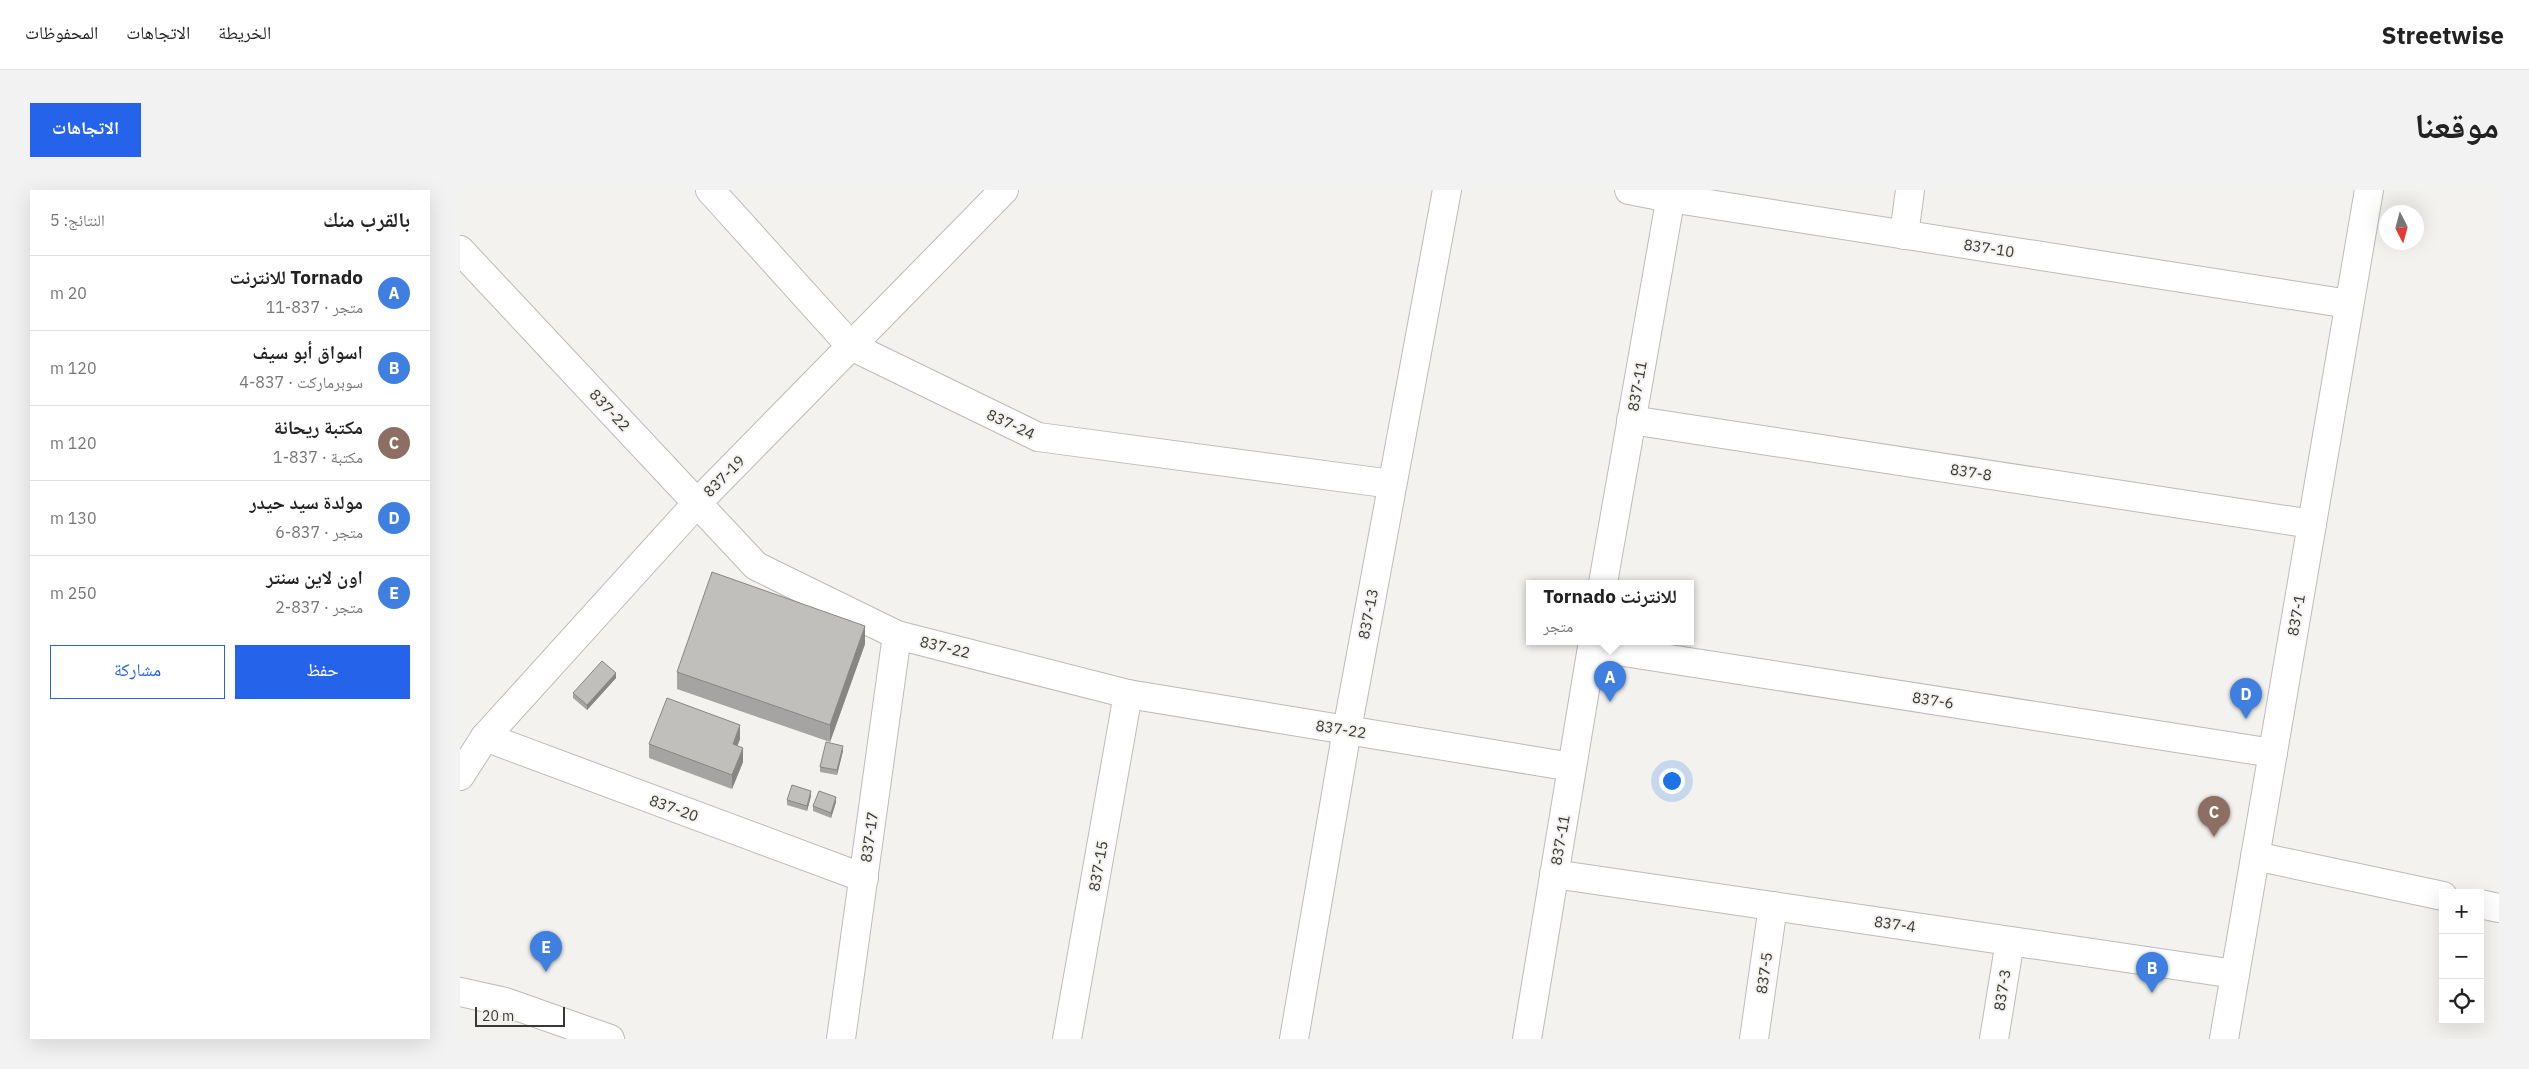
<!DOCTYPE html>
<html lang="ar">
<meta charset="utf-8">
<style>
:root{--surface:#fff;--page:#f2f2f2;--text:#222;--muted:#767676;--line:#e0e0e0;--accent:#2563eb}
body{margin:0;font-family:"IBM Plex Sans","Noto Naskh Arabic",sans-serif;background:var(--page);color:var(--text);direction:rtl}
.controls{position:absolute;right:15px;bottom:15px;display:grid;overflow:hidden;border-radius:0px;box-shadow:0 5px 20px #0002}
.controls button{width:45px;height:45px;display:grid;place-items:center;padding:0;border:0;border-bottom:1px solid var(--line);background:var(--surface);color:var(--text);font:25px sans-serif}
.compass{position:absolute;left:1919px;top:15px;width:45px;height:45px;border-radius:50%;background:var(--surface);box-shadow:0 5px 20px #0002;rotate:174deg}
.scale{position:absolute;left:15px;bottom:12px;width:90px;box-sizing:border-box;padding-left:5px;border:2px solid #393837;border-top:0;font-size:14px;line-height:18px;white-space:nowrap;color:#393837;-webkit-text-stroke:4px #f3f2ee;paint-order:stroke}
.you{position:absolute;left:1211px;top:590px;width:18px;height:18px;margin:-12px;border:4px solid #fff;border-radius:50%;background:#1a73e8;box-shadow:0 0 0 8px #1a73e833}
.badge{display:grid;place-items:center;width:32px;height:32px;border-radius:50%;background:var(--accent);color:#fff;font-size:16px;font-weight:700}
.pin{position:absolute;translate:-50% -41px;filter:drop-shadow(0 1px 2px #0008)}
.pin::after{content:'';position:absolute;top:26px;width:18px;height:15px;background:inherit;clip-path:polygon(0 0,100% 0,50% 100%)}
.popup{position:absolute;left:1066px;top:390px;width:168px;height:65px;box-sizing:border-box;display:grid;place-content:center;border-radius:0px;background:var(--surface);filter:drop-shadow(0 1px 4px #0005);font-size:16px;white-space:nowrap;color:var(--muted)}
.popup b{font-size:19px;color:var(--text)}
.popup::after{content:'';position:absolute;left:50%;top:100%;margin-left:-10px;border:10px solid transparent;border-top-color:var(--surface)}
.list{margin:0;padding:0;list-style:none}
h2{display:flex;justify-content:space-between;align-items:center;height:65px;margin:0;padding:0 20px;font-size:21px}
h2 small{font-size:16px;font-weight:400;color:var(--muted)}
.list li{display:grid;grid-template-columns:32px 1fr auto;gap:15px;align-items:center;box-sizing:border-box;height:75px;padding:0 20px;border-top:1px solid var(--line)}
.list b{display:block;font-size:19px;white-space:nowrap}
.list p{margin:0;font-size:16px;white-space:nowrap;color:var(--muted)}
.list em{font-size:16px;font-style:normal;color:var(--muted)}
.actions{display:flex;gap:10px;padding:15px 20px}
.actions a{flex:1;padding:11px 0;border:1px solid var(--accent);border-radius:0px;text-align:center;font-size:18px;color:var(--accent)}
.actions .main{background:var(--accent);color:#fff}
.icon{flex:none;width:28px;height:28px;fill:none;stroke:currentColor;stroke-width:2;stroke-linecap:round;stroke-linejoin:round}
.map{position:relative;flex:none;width:2039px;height:849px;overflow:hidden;direction:ltr;border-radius:0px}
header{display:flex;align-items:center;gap:30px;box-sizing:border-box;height:70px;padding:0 25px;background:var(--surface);border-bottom:1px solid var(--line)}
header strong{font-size:24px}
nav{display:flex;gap:28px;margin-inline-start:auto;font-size:18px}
.intro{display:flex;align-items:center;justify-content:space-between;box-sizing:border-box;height:120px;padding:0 30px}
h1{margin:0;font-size:35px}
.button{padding:12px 22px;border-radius:0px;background:var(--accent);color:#fff;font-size:18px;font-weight:700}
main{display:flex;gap:30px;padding:0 30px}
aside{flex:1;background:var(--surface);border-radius:0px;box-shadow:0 5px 20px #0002}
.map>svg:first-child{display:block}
</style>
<header>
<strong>Streetwise</strong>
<nav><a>الخريطة</a><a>الاتجاهات</a><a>المحفوظات</a></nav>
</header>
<div class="intro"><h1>موقعنا</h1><a class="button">الاتجاهات</a></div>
<main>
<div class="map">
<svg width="2039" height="849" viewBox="0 0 2039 849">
<rect width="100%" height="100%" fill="#f3f2ee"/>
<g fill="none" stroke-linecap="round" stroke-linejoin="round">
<defs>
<g id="minor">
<path d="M250,0L391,156L578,247L932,294"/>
<path d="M1169,0L1210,8L1889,114"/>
<path d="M1444,45L1450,0"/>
<path d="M0,60L296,376L437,445L668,504L1112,577"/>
<path d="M1171,230L1852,334"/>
<path d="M1143,393L1212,0"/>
<path d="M1132,457L1813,563"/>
<path d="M25,547L404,688"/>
<path d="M0,586L25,547L238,312L544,0"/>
<path d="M1795,666L1983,706"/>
<path d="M1094,684L1775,784"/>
<path d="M2020,714L2039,718"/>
<path d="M0,802L45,812L150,849"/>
<path d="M381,849L437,445"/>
<path d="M607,849L668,504"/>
<path d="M834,849L887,540L987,0"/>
<path d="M1067,849L1133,451"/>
<path d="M1294,849L1313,716"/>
<path d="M1534,849L1550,751"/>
<path d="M1764,849L1909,0"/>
</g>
</defs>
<use href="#minor" stroke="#bdbbb8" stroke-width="30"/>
<use href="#minor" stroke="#fff" stroke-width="28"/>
</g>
<g fill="#a5a4a2">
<path d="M405,454L370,552L217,499V482Z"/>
<path d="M156,488L127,520L113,508V503Z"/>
<path d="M280,549L277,556L283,572L272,599L189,568V554Z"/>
<path d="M383,561L377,585L360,582V577Z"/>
<path d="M351,606L347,621L327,615V610Z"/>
<path d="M376,612L371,628L353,621V616Z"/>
</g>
<g fill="#868684">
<path d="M405,436V454L370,552V535Z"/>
<path d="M156,483V488L127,520V515Z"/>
<path d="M280,535V549L273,568V554Z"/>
<path d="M383,556V561L377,585V580Z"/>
<path d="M283,558V572L272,599V585Z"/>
<path d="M351,601V606L347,621V616Z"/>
<path d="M376,607V612L371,628V623Z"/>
</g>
<g fill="#c0bfbc" stroke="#868684">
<path d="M252,382L405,436L370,535L217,482Z"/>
<path d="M142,471L156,483L127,515L113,503Z"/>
<path d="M207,508L280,535L273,554L283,558L272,585L189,554Z"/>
<path d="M366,552L383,556L377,580L360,577Z"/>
<path d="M332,595L351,601L347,616L327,610Z"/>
<path d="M359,601L376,607L371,623L353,616Z"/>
</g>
<g text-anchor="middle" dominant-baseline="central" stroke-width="4" stroke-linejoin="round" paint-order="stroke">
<g font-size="15" fill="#393837" stroke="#f3f2ee">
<text transform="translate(1529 58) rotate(9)">837-10</text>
<text transform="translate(1177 196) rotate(-80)">837-11</text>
<text transform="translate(150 220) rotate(47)">837-22</text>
<text transform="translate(551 234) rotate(25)">837-24</text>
<text transform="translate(1511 282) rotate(9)">837-8</text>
<text transform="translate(264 286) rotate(-45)">837-19</text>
<text transform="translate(908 424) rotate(-79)">837-13</text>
<text transform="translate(1836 425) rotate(-80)">837-1</text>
<text transform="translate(485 457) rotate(14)">837-22</text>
<text transform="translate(1473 510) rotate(9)">837-6</text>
<text transform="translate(881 539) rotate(9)">837-22</text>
<text transform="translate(214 618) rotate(20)">837-20</text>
<text transform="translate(409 647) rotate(-82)">837-17</text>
<text transform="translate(1100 650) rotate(-80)">837-11</text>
<text transform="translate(638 676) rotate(-80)">837-15</text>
<text transform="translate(1435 734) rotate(8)">837-4</text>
<text transform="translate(1304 783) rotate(-82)">837-5</text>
<text transform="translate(1542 800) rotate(-81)">837-3</text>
</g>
</g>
</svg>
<div class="controls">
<button>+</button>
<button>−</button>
<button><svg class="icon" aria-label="locate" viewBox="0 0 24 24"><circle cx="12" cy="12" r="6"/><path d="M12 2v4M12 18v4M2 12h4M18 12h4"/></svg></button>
</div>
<svg class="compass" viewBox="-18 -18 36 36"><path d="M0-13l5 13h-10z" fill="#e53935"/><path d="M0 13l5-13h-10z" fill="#767676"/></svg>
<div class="scale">20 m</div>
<div class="you"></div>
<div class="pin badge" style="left:1150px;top:512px;background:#3f7fe0">A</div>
<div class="popup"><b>Tornado للانترنت</b>متجر</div>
<div class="pin badge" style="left:1692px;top:803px;background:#3f7fe0">B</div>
<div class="pin badge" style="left:1754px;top:647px;background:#8d6e63">C</div>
<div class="pin badge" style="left:1786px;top:529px;background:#3f7fe0">D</div>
<div class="pin badge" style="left:86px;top:782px;background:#3f7fe0">E</div>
</div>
<aside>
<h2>بالقرب منك<small>النتائج: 5</small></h2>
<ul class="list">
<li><span class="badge" style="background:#3f7fe0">A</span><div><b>Tornado للانترنت</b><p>متجر · 837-11</p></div><em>20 m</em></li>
<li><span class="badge" style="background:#3f7fe0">B</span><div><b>اسواق أبو سيف</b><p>سوبرماركت · 837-4</p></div><em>120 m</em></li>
<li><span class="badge" style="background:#8d6e63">C</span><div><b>مكتبة ريحانة</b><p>مكتبة · 837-1</p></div><em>120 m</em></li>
<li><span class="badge" style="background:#3f7fe0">D</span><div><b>مولدة سيد حيدر</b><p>متجر · 837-6</p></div><em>130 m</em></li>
<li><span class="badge" style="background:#3f7fe0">E</span><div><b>اون لاين سنتر</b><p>متجر · 837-2</p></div><em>250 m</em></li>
</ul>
<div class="actions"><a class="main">حفظ</a><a>مشاركة</a></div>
</aside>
</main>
